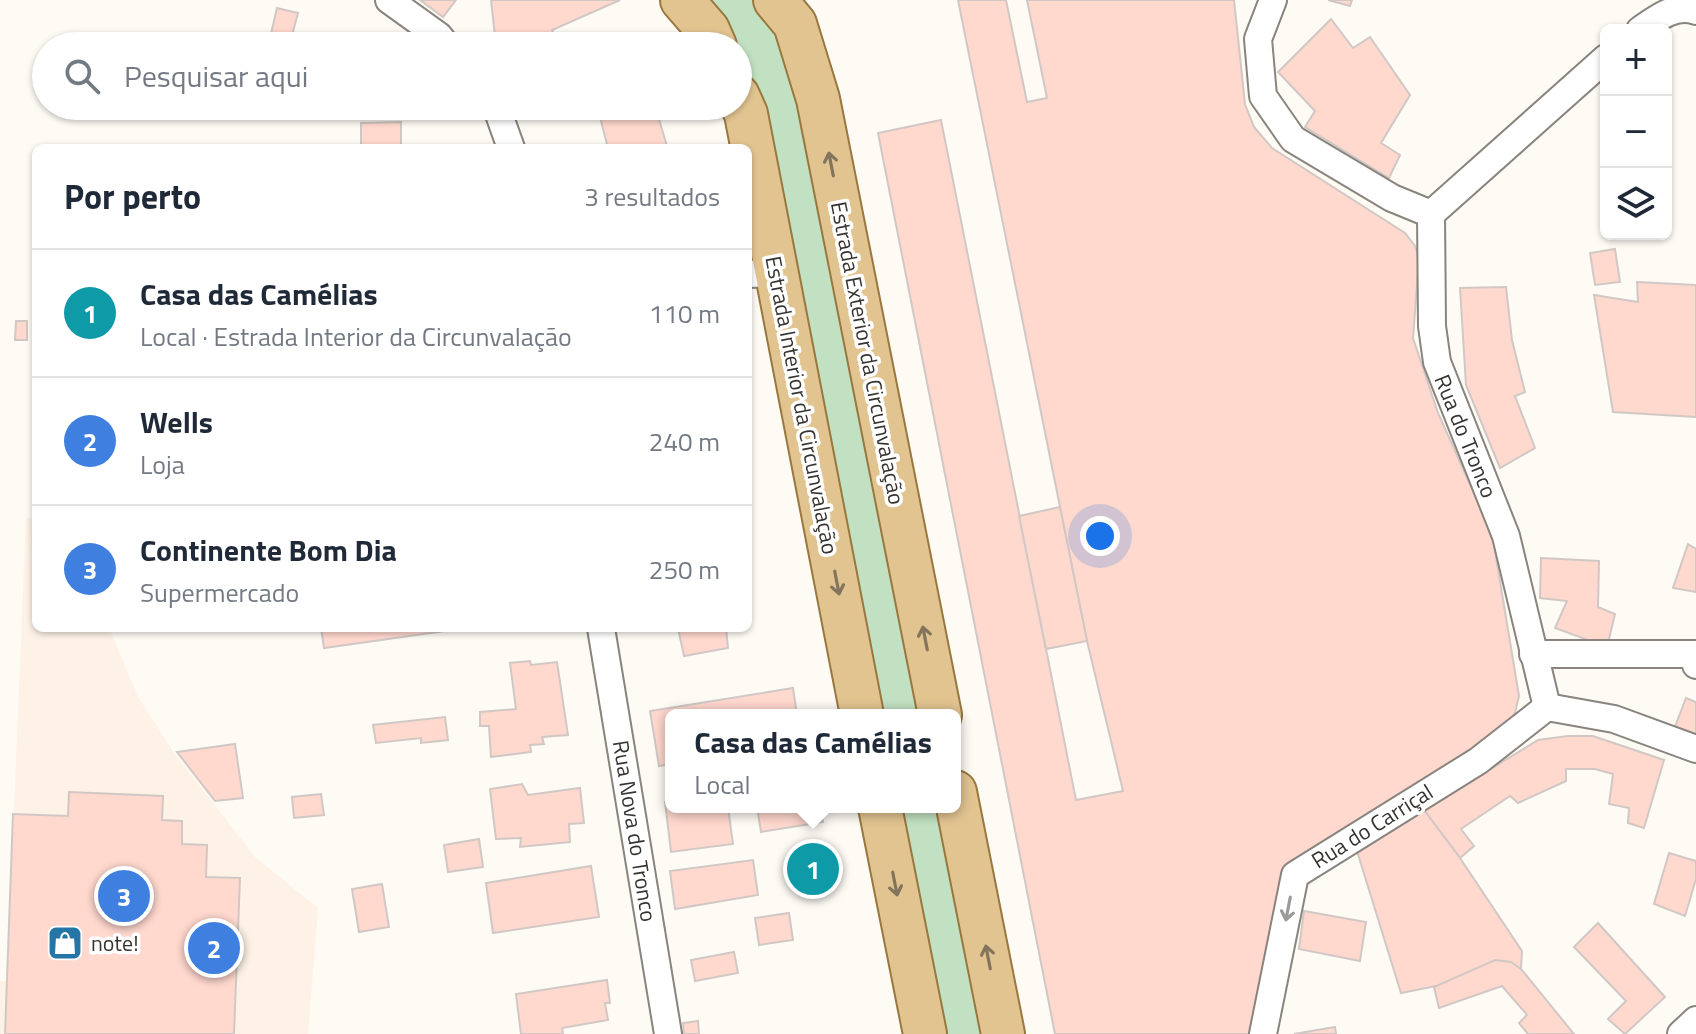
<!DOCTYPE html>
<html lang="pt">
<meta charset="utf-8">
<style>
:root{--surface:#fff;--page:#f6f6f7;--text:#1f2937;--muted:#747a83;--line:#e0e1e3;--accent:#ea580c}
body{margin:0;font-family:"Titillium Web",sans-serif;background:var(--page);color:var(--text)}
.controls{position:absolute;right:24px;top:24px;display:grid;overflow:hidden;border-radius:12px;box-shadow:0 2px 6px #0004}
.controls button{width:72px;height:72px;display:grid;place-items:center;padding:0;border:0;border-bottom:2px solid var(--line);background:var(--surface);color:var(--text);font:40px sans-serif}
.you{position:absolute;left:1100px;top:536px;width:28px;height:28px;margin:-20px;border:6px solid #fff;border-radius:50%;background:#1a73e8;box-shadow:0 0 0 12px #1a73e833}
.badge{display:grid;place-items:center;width:52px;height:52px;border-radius:50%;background:var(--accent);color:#fff;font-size:26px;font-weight:700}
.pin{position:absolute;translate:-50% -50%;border:4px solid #fff;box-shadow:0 2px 8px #0006}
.popup{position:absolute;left:665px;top:709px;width:296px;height:104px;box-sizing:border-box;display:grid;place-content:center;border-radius:12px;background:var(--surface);filter:drop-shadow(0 2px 6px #0005);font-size:26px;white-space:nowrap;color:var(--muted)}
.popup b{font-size:30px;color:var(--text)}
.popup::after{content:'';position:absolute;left:50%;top:100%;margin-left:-16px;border:16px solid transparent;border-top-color:var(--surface)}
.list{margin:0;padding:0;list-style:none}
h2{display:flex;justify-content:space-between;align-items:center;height:104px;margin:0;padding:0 32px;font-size:34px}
h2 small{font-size:26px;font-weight:400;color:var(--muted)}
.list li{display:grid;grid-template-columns:52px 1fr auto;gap:24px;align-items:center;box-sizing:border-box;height:128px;padding:0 32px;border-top:2px solid var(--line)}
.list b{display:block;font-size:30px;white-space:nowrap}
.list p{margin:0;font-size:26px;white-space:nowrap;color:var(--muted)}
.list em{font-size:26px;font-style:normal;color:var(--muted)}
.icon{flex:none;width:44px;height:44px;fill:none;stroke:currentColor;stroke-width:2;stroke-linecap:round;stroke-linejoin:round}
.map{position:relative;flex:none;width:1696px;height:1034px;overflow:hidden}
.search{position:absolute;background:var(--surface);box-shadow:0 2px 6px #0004;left:32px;top:32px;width:720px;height:88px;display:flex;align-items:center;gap:20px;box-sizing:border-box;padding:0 28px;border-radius:44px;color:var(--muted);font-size:30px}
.panel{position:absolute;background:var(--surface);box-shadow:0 2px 6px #0004;left:32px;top:144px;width:720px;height:488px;border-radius:12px}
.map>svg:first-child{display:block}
</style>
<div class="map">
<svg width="1696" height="1034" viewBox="0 0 1696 1034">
<rect width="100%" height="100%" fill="#fefaf4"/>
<path fill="#fdf2e5" d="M26,518H36V628H109L138,697L175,754L255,857L318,908L308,1034H0V981H7Z"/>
<g fill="#c2e1c2">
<path d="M704,0H759L779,28L799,80L926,715H879L757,98L738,46H735Z"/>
<path d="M897,807H945L988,1034H941Z"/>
</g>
<g fill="#ffd8ce" stroke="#d1c8c5" stroke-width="2">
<path d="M420,0H456L443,17Z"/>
<path d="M491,0H620L552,30L559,46H496Z"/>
<path d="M958,0H1006L1027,102L1047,98L1027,0H1234L1245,104L1254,127L1272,148L1405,233L1415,246L1419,258L1413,338L1438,413L1485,518L1494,545L1519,696L1514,717L1505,733L1289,864L1256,1034H1055L878,133L941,120L1076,800L1123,791L1087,641Z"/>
<path d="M1328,0H1352L1350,6Z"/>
<path d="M277,8L298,13L289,46L269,42Z"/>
<path d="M1331,19L1353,48L1370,37L1410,95L1381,143L1400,155L1389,178L1305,127L1315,111L1278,72Z"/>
<path d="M597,106H655L667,146L658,148H608Z"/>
<path d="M401,122V148H361V123Z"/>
<path d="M1615,249L1620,282L1595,285L1590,253Z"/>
<path d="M1637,282L1696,285V417L1613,412L1594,295L1638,302Z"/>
<path d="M1506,287L1512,340L1525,392L1515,396L1535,448L1500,468L1466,385L1460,288Z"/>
<path d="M16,321H27V340H15Z"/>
<path d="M1060,507L1087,641L1046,649L1019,516Z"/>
<path d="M1688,544L1696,549V592L1673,588Z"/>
<path d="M1541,558L1599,561L1598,607L1615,614L1607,647L1555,628L1567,601L1540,598Z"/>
<path d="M321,628H466L324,648Z"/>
<path d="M678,628H726L728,648L684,656Z"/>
<path d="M530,661L531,665L557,662L568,735L542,737L544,744L530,745L531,752L491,757L489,726H480V712L516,709L510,663Z"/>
<path d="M793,688L797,715H671V764L659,766L650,711Z"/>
<path d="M1686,698L1696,702V741L1673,732Z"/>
<path d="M445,717L448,740L421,743V738L376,743L373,725Z"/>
<path d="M1568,736H1593L1664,760L1644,828L1628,823L1629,808L1609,804L1613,774L1595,769H1566V781L1518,803L1510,796L1461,829L1474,846L1460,858L1424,810L1538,740Z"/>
<path d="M235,744L243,798L215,801L177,752Z"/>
<path d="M522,784L528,795L580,788L584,823L569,824L570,842L520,847L521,838L496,839L490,789Z"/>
<path d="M69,792L163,796L162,820L182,821V844L207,845L206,877L240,878L234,1034H5L13,814L68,816Z"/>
<path d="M321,794L324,815L294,818L292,797Z"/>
<path d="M671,801V807H728L733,844L671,852L665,802Z"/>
<path d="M757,807H820L823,822L761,832Z"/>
<path d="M1424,810L1460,858L1522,951L1521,969L1401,993L1357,851Z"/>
<path d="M479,839L483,867L448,872L444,845Z"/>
<path d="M822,850L828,884L803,888L798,854Z"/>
<path d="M1669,853L1696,861V879L1685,916L1654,904Z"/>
<path d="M753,860L758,895L675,909L670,871Z"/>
<path d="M591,866L599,917L493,933L486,883Z"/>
<path d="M382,884L389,927L359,932L352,889Z"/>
<path d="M1304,911L1366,922L1360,961L1299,949Z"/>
<path d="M789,913L793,940L759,945L755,918Z"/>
<path d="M1598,923L1665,997L1625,1034L1608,1019L1626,1001L1574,947Z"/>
<path d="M734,952L738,973L695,981L691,960Z"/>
<path d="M1495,960L1511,962L1521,969L1574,1034H1528L1519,1023L1527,1015L1502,986L1439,1008L1434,987Z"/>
<path d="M607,980L610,1003H605L608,1020L562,1028L563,1034H521L516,994Z"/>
<path d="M698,1021L699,1034H684L683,1023Z"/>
<path d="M1335,1027L1336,1034H1294Z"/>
</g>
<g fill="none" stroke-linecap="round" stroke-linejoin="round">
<defs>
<g id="street">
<path d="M389,0L439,36L447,46"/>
<path d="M1273,0L1258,39L1263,96L1293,139L1392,198L1431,214"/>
<path d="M1640,30C1656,19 1676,3 1696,11"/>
<path d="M496,106L511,148"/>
<path d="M748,274L776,273"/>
<path d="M601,628L668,1034"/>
<path d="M1533,654H1695L1696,665"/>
<path d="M1547,707L1506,536L1437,362L1432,326L1431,214L1606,58"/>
<path d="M1263,1034L1295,875L1478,761L1547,707L1614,719L1696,749"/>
<path d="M1681,1034L1696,1020"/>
</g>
<g id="primary">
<path d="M682,0L708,30L715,46"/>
<path d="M775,0L795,24L818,99L940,715"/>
<path d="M738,96L746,114L862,715"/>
<path d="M955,792L1003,1034"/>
<path d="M880,807L925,1034"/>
</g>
</defs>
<use href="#street" stroke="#89847e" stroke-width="30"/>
<use href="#primary" stroke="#997840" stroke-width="46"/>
<use href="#street" stroke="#fff" stroke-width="26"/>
<use href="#primary" stroke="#e2c491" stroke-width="42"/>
</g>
<defs><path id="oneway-shaft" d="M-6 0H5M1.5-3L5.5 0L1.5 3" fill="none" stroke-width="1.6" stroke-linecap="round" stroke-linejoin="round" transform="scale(2)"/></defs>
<g stroke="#83755c">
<use href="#oneway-shaft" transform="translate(831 164) rotate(-101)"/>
<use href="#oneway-shaft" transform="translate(837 583) rotate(79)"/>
<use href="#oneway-shaft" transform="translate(925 638) rotate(-101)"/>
<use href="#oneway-shaft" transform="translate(895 884) rotate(79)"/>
<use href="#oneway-shaft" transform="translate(988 957) rotate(-101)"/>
</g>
<use stroke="#9a9a98" href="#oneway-shaft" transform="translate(1288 909) rotate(101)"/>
<defs>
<symbol id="shop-square" viewBox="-11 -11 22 22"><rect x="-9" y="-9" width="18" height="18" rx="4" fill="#2576a7" stroke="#fff"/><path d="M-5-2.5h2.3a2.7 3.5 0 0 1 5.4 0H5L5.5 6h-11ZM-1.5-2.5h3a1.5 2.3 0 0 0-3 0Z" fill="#fff"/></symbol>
</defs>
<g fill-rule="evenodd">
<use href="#shop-square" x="45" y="923" width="40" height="40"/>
</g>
<g text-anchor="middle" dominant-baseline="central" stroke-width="7" stroke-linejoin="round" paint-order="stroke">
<g font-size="22" fill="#363431" stroke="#fff">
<text transform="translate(868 353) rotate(79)">Estrada Exterior da Circunvalação</text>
<text transform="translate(802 405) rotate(79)">Estrada Interior da Circunvalação</text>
<text transform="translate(1466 436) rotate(68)">Rua do Tronco</text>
<text transform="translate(1372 826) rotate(-32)">Rua do Carriçal</text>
<text transform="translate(635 831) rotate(81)">Rua Nova do Tronco</text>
</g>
<g font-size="22" fill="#363431" stroke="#fff" text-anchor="start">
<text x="91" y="943">note!</text>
</g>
</g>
</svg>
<div class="controls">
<button>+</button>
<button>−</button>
<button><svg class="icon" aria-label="layers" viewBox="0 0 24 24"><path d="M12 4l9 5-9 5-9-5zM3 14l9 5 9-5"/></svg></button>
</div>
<div class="you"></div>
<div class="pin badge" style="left:813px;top:869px;background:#0f9aa8">1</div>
<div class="popup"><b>Casa das Camélias</b>Local</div>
<div class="pin badge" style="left:214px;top:948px;background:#3f7fe0">2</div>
<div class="pin badge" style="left:124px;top:896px;background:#3f7fe0">3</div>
<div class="search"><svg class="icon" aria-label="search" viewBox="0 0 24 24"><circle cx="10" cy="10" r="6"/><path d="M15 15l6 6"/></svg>Pesquisar aqui</div>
<section class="panel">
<h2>Por perto<small>3 resultados</small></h2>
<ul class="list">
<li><span class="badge" style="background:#0f9aa8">1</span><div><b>Casa das Camélias</b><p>Local · Estrada Interior da Circunvalação</p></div><em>110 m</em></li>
<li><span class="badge" style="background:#3f7fe0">2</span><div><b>Wells</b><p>Loja</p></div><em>240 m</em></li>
<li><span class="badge" style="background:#3f7fe0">3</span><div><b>Continente Bom Dia</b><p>Supermercado</p></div><em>250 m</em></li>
</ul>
</section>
</div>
